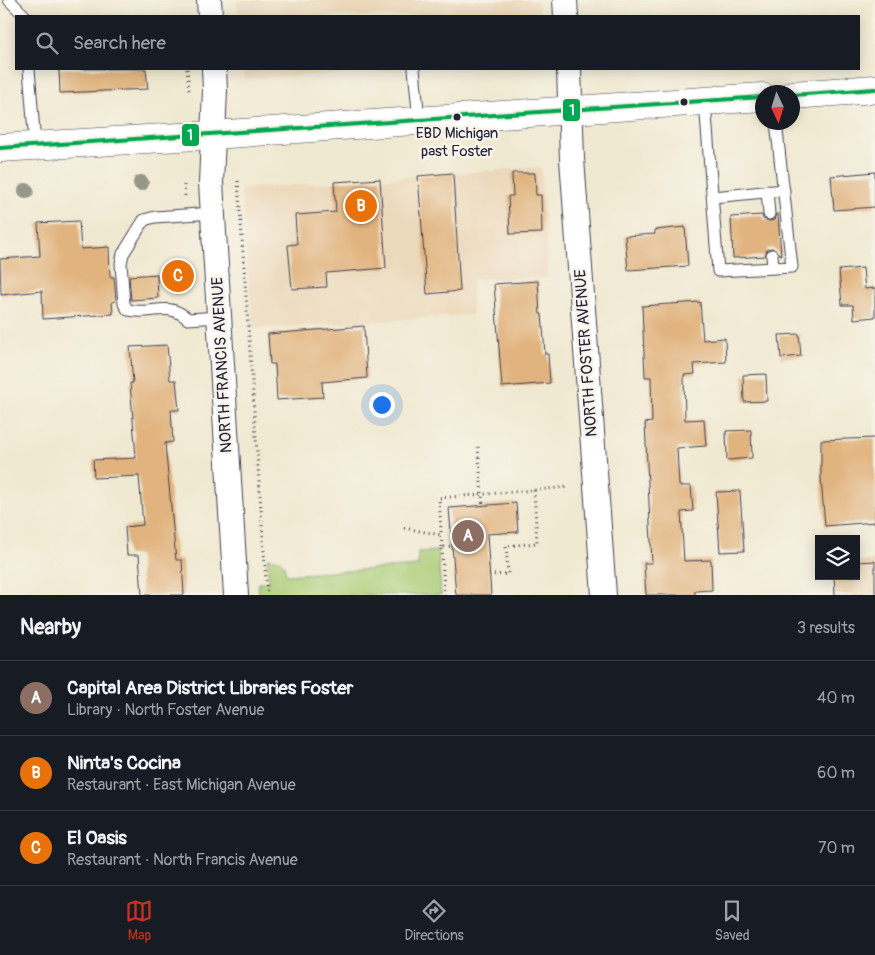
<!DOCTYPE html>
<meta charset="utf-8">
<style>
:root{--surface:#171b24;--page:#20242c;--text:#f1f3f6;--muted:#9ea1a6;--line:#363941;--accent:#c8321e}
body{margin:0;font-family:Pangolin,sans-serif;background:var(--page);color:var(--text)}
.controls{position:absolute;right:15px;bottom:15px;display:grid;overflow:hidden;border-radius:0px;box-shadow:0 2px 12px #0003}
.controls button{width:45px;height:45px;display:grid;place-items:center;padding:0;border:0;border-bottom:1px solid var(--line);background:var(--surface);color:var(--text);font:25px sans-serif}
.compass{position:absolute;left:755px;top:85px;width:45px;height:45px;border-radius:50%;background:var(--surface);box-shadow:0 2px 12px #0003;rotate:176deg}
.you{position:absolute;left:381px;top:404px;width:18px;height:18px;margin:-12px;border:4px solid #fff;border-radius:50%;background:#1a73e8;box-shadow:0 0 0 8px #1a73e833}
.badge{display:grid;place-items:center;width:32px;height:32px;border-radius:50%;background:var(--accent);color:#fff;font-size:16px;font-weight:700}
.pin{position:absolute;translate:-50% -50%;border:2px solid #fff;box-shadow:0 1px 5px #0006}
.list{margin:0;padding:0;list-style:none}
h2{display:flex;justify-content:space-between;align-items:center;height:65px;margin:0;padding:0 20px;font-size:21px}
h2 small{font-size:16px;font-weight:400;color:var(--muted)}
.list li{display:grid;grid-template-columns:32px 1fr auto;gap:15px;align-items:center;box-sizing:border-box;height:75px;padding:0 20px;border-top:1px solid var(--line)}
.list b{display:block;font-size:19px;white-space:nowrap}
.list p{margin:0;font-size:16px;white-space:nowrap;color:var(--muted)}
.list em{font-size:16px;font-style:normal;color:var(--muted)}
.icon{flex:none;width:28px;height:28px;fill:none;stroke:currentColor;stroke-width:2;stroke-linecap:round;stroke-linejoin:round}
.map{position:relative;flex:none;width:875px;height:595px;overflow:hidden}
.search{position:absolute;background:var(--surface);box-shadow:0 2px 12px #0003;left:15px;right:15px;top:15px;height:55px;display:flex;align-items:center;gap:12px;box-sizing:border-box;padding:0 18px;border-radius:0px;color:var(--muted);font-size:19px}
.sheet{height:290px;background:var(--surface)}
nav{display:flex;justify-content:space-around;align-items:center;box-sizing:border-box;height:70px;border-top:1px solid var(--line);background:var(--surface);font-size:14px;color:var(--muted)}
nav a{display:grid;justify-items:center;gap:2px}
nav .on{color:var(--accent)}
.map>svg:first-child{display:block}
</style>
<div class="map">
<svg width="875" height="595" viewBox="0 0 875 595">
<rect width="100%" height="100%" fill="#f7f3e8"/>
<filter id="ink" filterUnits="userSpaceOnUse"><feTurbulence type="fractalNoise" baseFrequency=".02" numOctaves="2"/><feDisplacementMap in="SourceGraphic" scale="10" xChannelSelector="R" yChannelSelector="G"/><feConvolveMatrix kernelMatrix="1 2 1 2 8 2 1 2 1" color-interpolation-filters="sRGB"/></filter>
<filter id="wash" filterUnits="userSpaceOnUse"><feTurbulence type="fractalNoise" baseFrequency=".0096" numOctaves="4" result="noise"/><feDisplacementMap in="SourceGraphic" scale="20" xChannelSelector="R" yChannelSelector="G"/><feGaussianBlur stdDeviation="1.12" result="paint"/><feColorMatrix in="noise" values="0 0 0 0 0 0 0 0 0 0 0 0 0 0 0 0 0 1.4 0 .05"/><feComposite in="paint" operator="in"/></filter>
<g filter="url(#wash)">
<rect width="100%" height="100%" fill="#f0e9d1"/>
<g fill="#ecd8ba">
<path d="M237,0H538L539,16H238Z"/>
<path d="M243,69H413L244,79Z"/>
<path d="M541,167L548,277L472,279V315L253,329L241,189Z"/>
</g>
<path fill="#a8cc75" stroke="#657758" d="M438,551L441,595H259L258,583L269,582L267,558C282,559 284,561 286,575L418,566V552Z"/>
<g id="blocks">
<g fill="#e1b37e">
<path d="M59,69H146L148,89L60,93Z"/>
<path d="M875,172V207L834,210L831,176Z"/>
<path d="M453,173L460,291L427,294L418,176Z"/>
<path d="M512,173H535L536,195H541L542,233L510,234L508,196H513Z"/>
<path d="M380,179L386,268L326,273L327,287L292,289L288,245L297,244L295,215L336,212L334,182Z"/>
<path d="M776,214H778L781,255L772,248L767,249L765,256L733,258L731,217L762,215L763,219L769,221L774,220Z"/>
<path d="M79,221L81,249L109,247L110,277H114L116,301L112,302L113,314L43,319L42,291L1,295L0,259L40,256L38,223Z"/>
<path d="M685,227L688,266L628,270L625,236L655,234V230Z"/>
<path d="M863,268L865,289L875,288V317L854,319L853,305H842L839,270Z"/>
<path d="M157,274L158,298L131,300L129,276Z"/>
<path d="M538,281L540,314H542L545,354H548L550,383L502,387L494,284Z"/>
<path d="M700,302L703,340L725,338L726,362L694,364L695,374L684,375L685,420L704,419L706,446L677,448L679,486H691L693,511L681,512L684,561L711,560L712,590L695,591V595H646L644,563H652L645,423L652,422L651,377H645L642,306Z"/>
<path d="M364,326L367,378L322,382L323,397L277,400L275,364H270L268,334Z"/>
<path d="M799,334L801,356L781,358L779,335Z"/>
<path d="M167,345L170,380H176L179,410H171L173,442L165,443L176,560H182L184,595H142L139,555H127L125,527L143,525L139,476L94,478L93,460L136,458L130,383H133L130,347Z"/>
<path d="M766,374L767,401L744,402L743,375Z"/>
<path d="M751,430L752,458L727,460L726,431Z"/>
<path d="M875,438V522L825,526L821,479V440Z"/>
<path d="M740,491L744,551L720,552L716,492Z"/>
<path d="M516,503L518,532L487,534L491,595H456L449,508Z"/>
<path d="M875,561V595H835L834,576H856V562Z"/>
</g>
</g>
</g>
<g filter="url(#ink)">
<use href="#blocks" fill-opacity="0" stroke="#414052" stroke-width="1"/>
<g fill="none" stroke-linecap="round" stroke-linejoin="round">
<defs>
<g id="service">
<path d="M9,0L25,16"/>
<path d="M29,69L35,145"/>
<path d="M414,69L419,121"/>
<path d="M705,102L718,271L792,267L776,122"/>
<path d="M767,191L769,214"/>
<path d="M713,197L784,190"/>
<path d="M213,213L155,217L144,220L123,254L121,263L124,304L128,310C153,316 166,300 188,319L219,317"/>
<path d="M772,255L773,268"/>
</g>
<g id="minor">
<path d="M209,0L210,16"/>
<path d="M565,0L566,16"/>
<path d="M214,69L215,90L211,183L236,595"/>
<path d="M569,69L572,159L604,595"/>
</g>
<g id="primary">
<path d="M792,95L875,89"/>
<path d="M0,148L213,135L762,97"/>
</g>
</defs>
<use href="#service" stroke="#414052" stroke-width="13"/>
<use href="#minor" stroke="#414052" stroke-width="26"/>
<use href="#primary" stroke="#414052" stroke-width="29"/>
<g stroke="#414052" stroke-width="3" stroke-dasharray="1 4" stroke-linecap="butt">
<path d="M187,69L189,91"/>
<path d="M238,181L267,595"/>
<path d="M184,185L185,197"/>
<path d="M478,447L483,506"/>
<path d="M404,528L441,535"/>
<path d="M442,547L439,498L569,487"/>
<path d="M489,575L508,574L506,546L537,543L534,489"/>
<path d="M444,595L442,547L452,546"/>
</g>
<use href="#service" stroke="#fff" stroke-width="11"/>
<use href="#minor" stroke="#fff" stroke-width="24"/>
<use href="#primary" stroke="#fff" stroke-width="28"/>
<defs>
<g id="bus-1">
<path d="M792,95L875,89"/>
<path d="M0,148L762,97"/>
</g>
</defs>
<use href="#bus-1" stroke="#f7f3e8" stroke-width="8"/>
<use href="#bus-1" stroke="#00a651" stroke-width="4"/>
</g>
<g fill="#959888">
<circle cx="141" cy="183" r="8"/>
<circle cx="26" cy="191" r="8"/>
</g>
</g>
<g fill="#22223b" stroke="#f7f3e8" stroke-width="2">
<circle cx="684" cy="102" r="4.5"/>
<circle cx="457" cy="117" r="4.5"/>
</g>
<g text-anchor="middle" dominant-baseline="central" stroke-width="5" stroke-linejoin="round" paint-order="stroke">
<g font-size="15" fill="#22223b" stroke="#f7f3e8">
<text x="457" y="133">EBD Michigan<tspan x="457" dy="18">past Foster</tspan></text>
</g>
<g font-size="16" fill="#22223b" stroke="#f7f3e8">
<text transform="translate(586 353) rotate(-94)">NORTH FOSTER AVENUE</text>
<text transform="translate(222 365) rotate(-93)">NORTH FRANCIS AVENUE</text>
</g>
</g>
<g stroke="#f7f3e8" stroke-width="2">
<rect x="562" y="98" width="19" height="24" rx="5" fill="#00a651"/>
<rect x="181" y="123" width="19" height="24" rx="5" fill="#00a651"/>
</g>
<g font-size="14" text-anchor="middle" font-weight="bold" fill="#fff">
<text x="572" y="115">1</text>
<text x="190" y="140">1</text>
</g>
</svg>
<div class="controls">
<button><svg class="icon" aria-label="layers" viewBox="0 0 24 24"><path d="M12 4l9 5-9 5-9-5zM3 14l9 5 9-5"/></svg></button>
</div>
<svg class="compass" viewBox="-18 -18 36 36"><path d="M0-13l5 13h-10z" fill="#e53935"/><path d="M0 13l5-13h-10z" fill="#9ea1a6"/></svg>
<div class="you"></div>
<div class="pin badge" style="left:468px;top:536px;background:#8d6e63">A</div>
<div class="pin badge" style="left:361px;top:206px;background:#e8710a">B</div>
<div class="pin badge" style="left:178px;top:276px;background:#e8710a">C</div>
<div class="search"><svg class="icon" aria-label="search" viewBox="0 0 24 24"><circle cx="10" cy="10" r="6"/><path d="M15 15l6 6"/></svg>Search here</div>
</div>
<section class="sheet">
<h2>Nearby<small>3 results</small></h2>
<ul class="list">
<li><span class="badge" style="background:#8d6e63">A</span><div><b>Capital Area District Libraries Foster</b><p>Library · North Foster Avenue</p></div><em>40 m</em></li>
<li><span class="badge" style="background:#e8710a">B</span><div><b>Ninta's Cocina</b><p>Restaurant · East Michigan Avenue</p></div><em>60 m</em></li>
<li><span class="badge" style="background:#e8710a">C</span><div><b>El Oasis</b><p>Restaurant · North Francis Avenue</p></div><em>70 m</em></li>
</ul>
</section>
<nav>
<a class="on"><svg class="icon" aria-label="map" viewBox="0 0 24 24"><path d="M3 6l6-2 6 2 6-2v14l-6 2-6-2-6 2zM9 4v14M15 6v14"/></svg>Map</a>
<a><svg class="icon" aria-label="directions" viewBox="0 0 24 24"><path d="M12 3l9 9-9 9-9-9zM9 14v-3h6M13 9l2 2-2 2"/></svg>Directions</a>
<a><svg class="icon" aria-label="saved" viewBox="0 0 24 24"><path d="M7 4h10v16l-5-4-5 4z"/></svg>Saved</a>
</nav>
